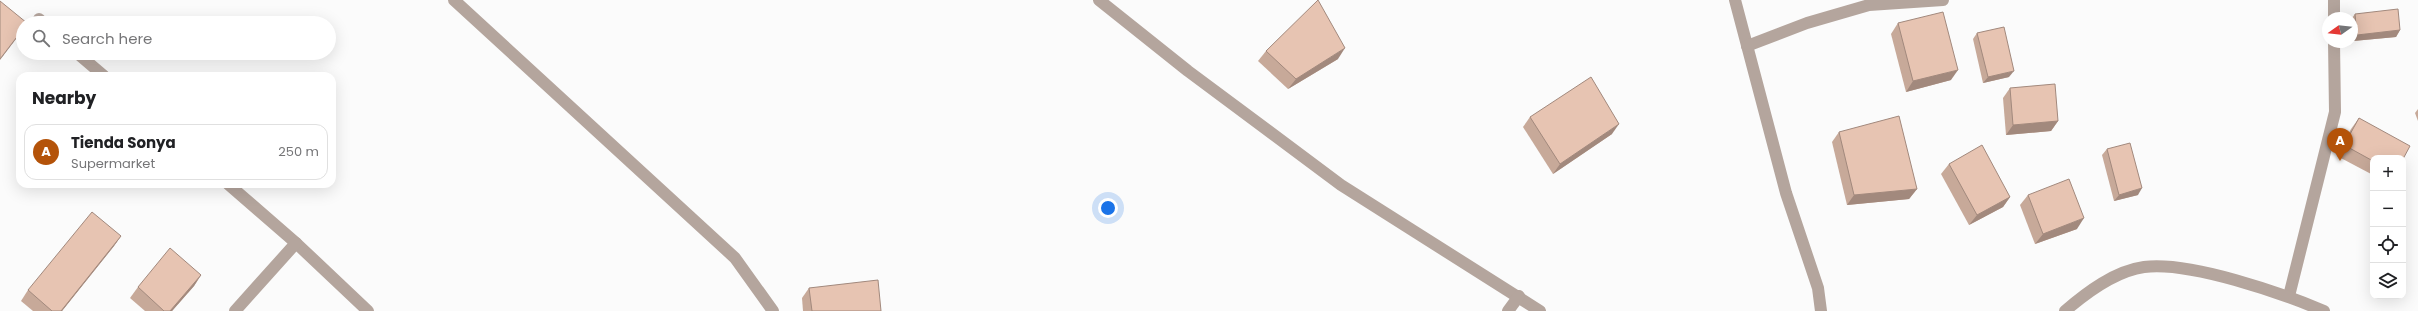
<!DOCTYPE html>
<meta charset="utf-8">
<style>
:root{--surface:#fff;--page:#f2f2f2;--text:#202124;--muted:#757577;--line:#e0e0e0;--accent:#b45309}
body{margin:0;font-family:Poppins,sans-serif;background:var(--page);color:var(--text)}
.controls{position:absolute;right:12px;bottom:12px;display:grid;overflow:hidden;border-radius:8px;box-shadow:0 4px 16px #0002}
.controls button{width:36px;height:36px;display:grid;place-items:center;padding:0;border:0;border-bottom:1px solid var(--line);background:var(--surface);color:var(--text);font:20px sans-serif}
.compass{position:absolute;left:2322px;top:12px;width:36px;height:36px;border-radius:50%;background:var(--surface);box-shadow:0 4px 16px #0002;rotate:255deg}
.you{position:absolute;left:1108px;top:208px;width:14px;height:14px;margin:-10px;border:3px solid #fff;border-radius:50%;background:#1a73e8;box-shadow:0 0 0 6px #1a73e833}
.badge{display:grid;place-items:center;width:26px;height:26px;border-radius:50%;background:var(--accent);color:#fff;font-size:13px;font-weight:700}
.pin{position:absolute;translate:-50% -33px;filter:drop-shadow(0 1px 2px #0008)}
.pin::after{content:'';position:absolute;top:21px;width:14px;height:12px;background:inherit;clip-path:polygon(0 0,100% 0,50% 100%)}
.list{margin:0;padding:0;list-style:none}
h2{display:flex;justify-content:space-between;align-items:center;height:52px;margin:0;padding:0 16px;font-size:17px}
h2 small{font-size:13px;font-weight:400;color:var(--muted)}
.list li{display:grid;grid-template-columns:26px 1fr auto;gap:12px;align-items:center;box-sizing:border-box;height:56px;margin:0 8px 8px;padding:0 8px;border:1px solid var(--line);border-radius:12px}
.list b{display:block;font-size:15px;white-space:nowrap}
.list p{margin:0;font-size:13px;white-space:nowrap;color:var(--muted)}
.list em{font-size:13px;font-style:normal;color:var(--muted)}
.icon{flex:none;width:22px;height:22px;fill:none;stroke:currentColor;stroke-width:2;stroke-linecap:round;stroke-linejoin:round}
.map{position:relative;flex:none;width:2418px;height:311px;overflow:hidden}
.search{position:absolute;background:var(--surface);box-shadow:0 4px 16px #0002;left:16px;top:16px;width:320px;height:44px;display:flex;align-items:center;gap:10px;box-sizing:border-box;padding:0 14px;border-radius:22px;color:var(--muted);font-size:15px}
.panel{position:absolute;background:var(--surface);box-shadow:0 4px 16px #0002;left:16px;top:72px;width:320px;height:116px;border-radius:12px}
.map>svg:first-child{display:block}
</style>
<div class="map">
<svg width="2418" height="311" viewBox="0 0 2418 311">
<rect width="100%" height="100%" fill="#fbfbfb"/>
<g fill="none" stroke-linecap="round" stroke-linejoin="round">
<g stroke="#b4a59d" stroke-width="12">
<path d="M454,0L735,258L773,311"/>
<path d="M1099,0L1188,71L1341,185L1540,311"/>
<path d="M1735,0L1786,193L1818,288L1821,311"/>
<path d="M2334,0V18"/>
<path d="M39,19L43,23"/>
<path d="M1747,46L1807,23L1869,5L1943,0"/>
<path d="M77,53L104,76"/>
<path d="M228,184L296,243L368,311"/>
<path d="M2289,296L2335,112L2334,42"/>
<path d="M235,311L296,243"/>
<path d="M1508,311L1519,296"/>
<path d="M2065,311C2087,292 2115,271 2144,267C2190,261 2281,293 2324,311"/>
</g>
</g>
<g fill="#c7a999">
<path d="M2355,14L2400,30L2396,37L2353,41L2352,18Z"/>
<path d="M1898,23L1951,80L1906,92L1891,34Z"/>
<path d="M1977,33L2009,77L1983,83L1973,39Z"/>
<path d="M1266,51L1338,59L1288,89L1258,61Z"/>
<path d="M2010,88L2058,121L2051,131L2006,135L2003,98Z"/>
<path d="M2418,109V121L2415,113Z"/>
<path d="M1530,117L1612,134L1553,174L1523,127Z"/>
<path d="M2359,118L2373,158V175L2337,156L2351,129Z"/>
<path d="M1839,132L1917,189L1909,199L1847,205L1832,142Z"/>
<path d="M2107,149L2138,195L2114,201L2102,155Z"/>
<path d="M1949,164L2010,197L2003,207L1969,225L1941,174Z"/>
<path d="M2028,195L2077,229L2035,244L2020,205Z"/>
<path d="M121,236L114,246L62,311H33L21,301L28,290Z"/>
<path d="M201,275L194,286L172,311H145L130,298L138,287Z"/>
<path d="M809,288L881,311H803L802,298Z"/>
</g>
<g fill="#a2897d">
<path d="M23,29L19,35L0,60V59Z"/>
<path d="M2400,30L2396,37L2353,41L2357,35Z"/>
<path d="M1345,48L1338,59L1288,89L1296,79Z"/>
<path d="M1958,70L1951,80L1906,92L1913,81Z"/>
<path d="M2014,71L2009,77L1983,83L1988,77Z"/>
<path d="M2058,121L2051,131L2006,135L2013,125Z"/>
<path d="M1619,124L1612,134L1553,174L1560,164Z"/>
<path d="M2142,188L2138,195L2114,201L2119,195Z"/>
<path d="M1917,189L1909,199L1847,205L1854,195Z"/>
<path d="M2010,197L2003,207L1969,225L1977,215Z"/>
<path d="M2084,218L2077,229L2035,244L2043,234Z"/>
<path d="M121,236L114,246L62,311H61Z"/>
<path d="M201,275L194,286L172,311H170Z"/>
</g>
<g fill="#e7c4b2" stroke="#a2897d">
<path d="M1318,0L1345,48L1296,79L1266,51Z"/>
<path d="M0,1L27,23H23V29L0,59Z"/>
<path d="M2398,9L2400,30L2357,35L2355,14Z"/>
<path d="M1943,12L1958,70L1913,81L1898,23Z"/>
<path d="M2004,27L2014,71L1988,77L1977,33Z"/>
<path d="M1591,77L1619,124L1560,164L1530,117Z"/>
<path d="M2055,84L2058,121L2013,125L2010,88Z"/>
<path d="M1899,116L1917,189L1854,195L1839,132Z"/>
<path d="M2359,118L2410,146L2403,159V158H2373V161L2344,145Z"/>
<path d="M2130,143L2142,188L2119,195L2107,149Z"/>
<path d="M1982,145L2010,197L1977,215L1949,164Z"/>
<path d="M2069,179L2084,218L2043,234L2028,195Z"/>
<path d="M92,212L121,236L61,311H52L28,290Z"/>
<path d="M170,248L201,275L170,311H164L138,287Z"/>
<path d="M878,280L881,311H812L809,288Z"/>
</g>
</svg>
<div class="controls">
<button>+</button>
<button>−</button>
<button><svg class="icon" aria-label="locate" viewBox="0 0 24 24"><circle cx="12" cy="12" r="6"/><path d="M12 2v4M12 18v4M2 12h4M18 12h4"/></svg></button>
<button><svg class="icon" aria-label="layers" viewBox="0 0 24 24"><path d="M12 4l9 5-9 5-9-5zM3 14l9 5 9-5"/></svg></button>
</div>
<svg class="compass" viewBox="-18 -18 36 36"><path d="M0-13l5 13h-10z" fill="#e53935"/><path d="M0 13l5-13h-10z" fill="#757577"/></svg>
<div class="you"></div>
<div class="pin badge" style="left:2340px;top:161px">A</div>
<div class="search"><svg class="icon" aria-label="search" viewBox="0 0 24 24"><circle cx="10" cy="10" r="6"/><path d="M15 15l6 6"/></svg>Search here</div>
<section class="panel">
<h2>Nearby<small></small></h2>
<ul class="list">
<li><span class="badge">A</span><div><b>Tienda Sonya</b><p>Supermarket</p></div><em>250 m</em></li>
</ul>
</section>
</div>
